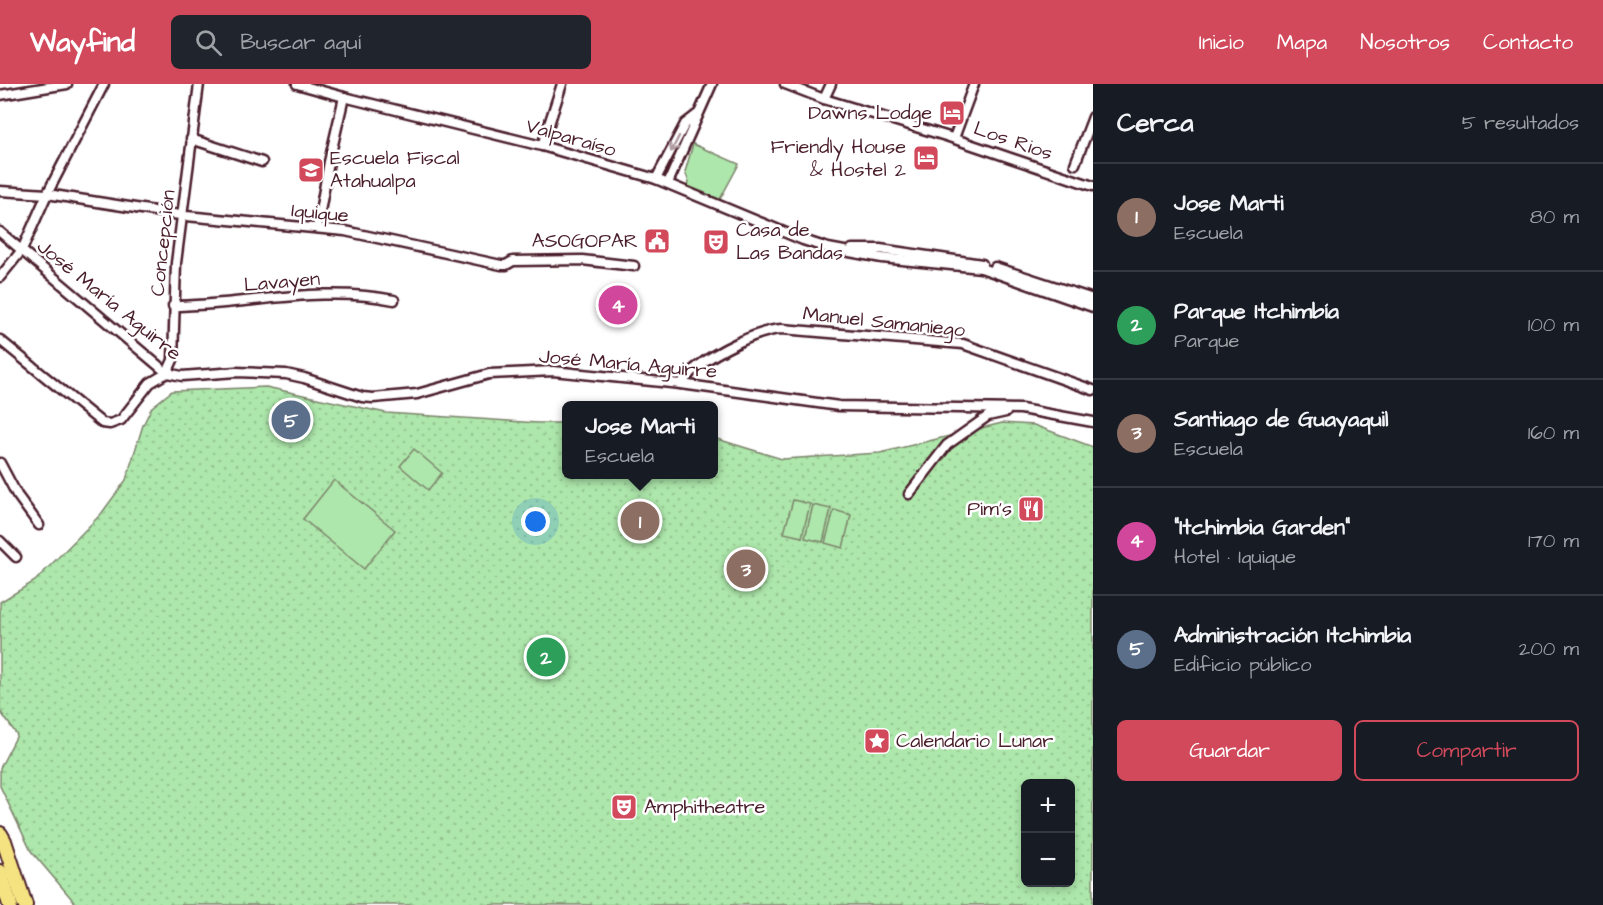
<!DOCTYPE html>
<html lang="es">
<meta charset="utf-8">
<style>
:root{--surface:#171b24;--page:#20242c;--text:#f1f3f6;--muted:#9ea1a6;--line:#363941;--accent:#d1495b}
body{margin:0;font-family:"Architects Daughter",sans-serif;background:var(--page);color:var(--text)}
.controls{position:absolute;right:18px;bottom:18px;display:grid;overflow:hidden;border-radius:9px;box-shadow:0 3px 9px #0003}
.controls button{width:54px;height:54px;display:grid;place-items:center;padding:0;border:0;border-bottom:2px solid var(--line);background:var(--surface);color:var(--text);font:30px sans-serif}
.you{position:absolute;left:536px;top:438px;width:21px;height:21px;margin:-15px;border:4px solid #fff;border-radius:50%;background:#1a73e8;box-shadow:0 0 0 9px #1a73e833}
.badge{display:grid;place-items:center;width:39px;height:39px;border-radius:50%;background:var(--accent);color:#fff;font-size:20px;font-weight:700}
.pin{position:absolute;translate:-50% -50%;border:3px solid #fff;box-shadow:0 2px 6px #0006}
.popup{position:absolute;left:562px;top:317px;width:156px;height:78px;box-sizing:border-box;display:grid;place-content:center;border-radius:9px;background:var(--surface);filter:drop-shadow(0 2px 4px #0005);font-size:20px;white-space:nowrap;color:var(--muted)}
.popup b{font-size:22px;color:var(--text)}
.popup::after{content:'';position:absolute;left:50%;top:100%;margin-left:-12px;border:12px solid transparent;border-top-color:var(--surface)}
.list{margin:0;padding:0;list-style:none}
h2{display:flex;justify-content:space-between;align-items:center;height:78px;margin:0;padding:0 24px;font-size:26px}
h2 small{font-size:20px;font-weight:400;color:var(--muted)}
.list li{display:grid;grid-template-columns:39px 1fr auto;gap:18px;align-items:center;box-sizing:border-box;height:108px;padding:0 24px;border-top:2px solid var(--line)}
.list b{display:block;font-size:22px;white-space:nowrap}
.list p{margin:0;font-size:20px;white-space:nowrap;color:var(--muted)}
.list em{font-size:20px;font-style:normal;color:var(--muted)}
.actions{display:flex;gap:12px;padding:18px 24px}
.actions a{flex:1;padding:14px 0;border:2px solid var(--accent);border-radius:9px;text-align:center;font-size:21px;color:var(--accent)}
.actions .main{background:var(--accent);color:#fff}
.icon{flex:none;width:33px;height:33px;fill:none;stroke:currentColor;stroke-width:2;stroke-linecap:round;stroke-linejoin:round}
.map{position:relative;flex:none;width:1093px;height:821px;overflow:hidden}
header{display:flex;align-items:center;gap:36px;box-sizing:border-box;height:84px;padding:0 30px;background:var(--accent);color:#fff}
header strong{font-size:28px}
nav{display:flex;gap:33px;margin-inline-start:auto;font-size:21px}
.search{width:420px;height:54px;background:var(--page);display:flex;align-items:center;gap:15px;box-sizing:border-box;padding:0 21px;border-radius:9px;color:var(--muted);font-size:22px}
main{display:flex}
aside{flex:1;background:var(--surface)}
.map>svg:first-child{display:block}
</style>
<header>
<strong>Wayfind</strong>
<div class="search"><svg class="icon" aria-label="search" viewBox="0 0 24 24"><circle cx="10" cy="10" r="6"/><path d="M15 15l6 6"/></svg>Buscar aquí</div>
<nav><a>Inicio</a><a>Mapa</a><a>Nosotros</a><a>Contacto</a></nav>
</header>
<main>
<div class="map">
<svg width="1093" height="821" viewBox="0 0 1093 821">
<defs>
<pattern id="park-dots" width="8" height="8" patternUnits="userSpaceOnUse" patternTransform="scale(1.5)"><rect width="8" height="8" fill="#ade7ab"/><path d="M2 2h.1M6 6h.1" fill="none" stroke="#96c693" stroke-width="1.8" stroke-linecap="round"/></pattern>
</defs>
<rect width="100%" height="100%" fill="#fff"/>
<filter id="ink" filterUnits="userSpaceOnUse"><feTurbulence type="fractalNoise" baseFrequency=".0167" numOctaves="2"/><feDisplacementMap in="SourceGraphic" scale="12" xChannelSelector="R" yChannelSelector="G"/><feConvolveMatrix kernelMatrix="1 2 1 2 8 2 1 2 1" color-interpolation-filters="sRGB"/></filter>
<g filter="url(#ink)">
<path fill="url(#park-dots)" stroke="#7c836b" stroke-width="1.5" fill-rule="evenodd" d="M266,303L386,329L538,339H566V390H714V354L782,375L880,369L1002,339L1034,341L1093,363V821H77L31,767L0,702V684L17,651L0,627V518L35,497L101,430L126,396L143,341L152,323L172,307ZM1026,700H1070V798H1026Z"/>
<g fill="#ade7ab" stroke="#7c836b" stroke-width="1.5">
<path d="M693,60L739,80L719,117L687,104L689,98L685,88Z"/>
<path d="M414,365L442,389L428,406L400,382Z"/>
<path d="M334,396L395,446L364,485L303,435Z"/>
<path d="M793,416L810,420L802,453L784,449Z"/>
<path d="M813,421L831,425L823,458L805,454Z"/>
<path d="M834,426L851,431L843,464L825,459Z"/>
</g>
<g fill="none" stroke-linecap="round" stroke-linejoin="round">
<defs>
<g id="minor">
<path d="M297,0L344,13L542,62L656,95L803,156L828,164L882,174L981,184L1093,223"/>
<path d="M785,0L824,15L949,53L1093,102"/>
<path d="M0,11L67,0"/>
<path d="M824,15L831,0"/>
<path d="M954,54L974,0"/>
<path d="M191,55L262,78"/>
<path d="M542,62L562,0"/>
<path d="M1075,80L1093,33"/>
<path d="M656,95L685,40L698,30"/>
<path d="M668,99L712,0"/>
<path d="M0,107L47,110L186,132L345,147L501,181H506L513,177L582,176L634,182"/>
<path d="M317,144L329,78L344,13"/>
<path d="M0,148L167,289L182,292L236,288L286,290L304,294L362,313L373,314L417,310L489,290L553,287L681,300L839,322L1021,325L1093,338"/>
<path d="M852,165H880L982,180"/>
<path d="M995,183L1093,215"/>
<path d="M0,193L22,166L47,110L104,0"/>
<path d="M173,222C248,221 320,201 394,216"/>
<path d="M0,256L102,339L110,340L121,336L150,299L167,289L173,276L176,179L199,0"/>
<path d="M681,300C686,294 691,287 697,283C716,268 758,246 782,245L963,260L1093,306"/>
<path d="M0,379L17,411L39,441"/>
<path d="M909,410L947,361L988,332L1006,328"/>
<path d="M0,457L16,473"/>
</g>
<g id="primary">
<path d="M0,750L4,757L25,821"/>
<path d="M0,788L10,821"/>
</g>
</defs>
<use href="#minor" stroke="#4a1f2b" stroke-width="13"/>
<use href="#primary" stroke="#4a1f2b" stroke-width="18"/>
<use href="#minor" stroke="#fff" stroke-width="8"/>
<use href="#primary" stroke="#f5e382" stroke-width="14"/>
</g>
<defs><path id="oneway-shaft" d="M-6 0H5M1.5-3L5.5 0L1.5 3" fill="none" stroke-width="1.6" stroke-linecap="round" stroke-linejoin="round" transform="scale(1.5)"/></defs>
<use stroke="#ae9aa0" href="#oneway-shaft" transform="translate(675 60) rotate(117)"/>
</g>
<defs>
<symbol id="hotel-square" viewBox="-11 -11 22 22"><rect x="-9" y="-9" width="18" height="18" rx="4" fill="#d1495b" stroke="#fff"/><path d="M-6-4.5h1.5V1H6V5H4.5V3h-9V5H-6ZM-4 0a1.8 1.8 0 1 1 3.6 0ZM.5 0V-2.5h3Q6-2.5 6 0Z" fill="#fff"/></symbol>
<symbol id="school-square" viewBox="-11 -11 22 22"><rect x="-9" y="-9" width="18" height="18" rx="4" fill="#d1495b" stroke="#fff"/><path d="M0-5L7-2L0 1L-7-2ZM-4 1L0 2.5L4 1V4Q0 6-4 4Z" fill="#fff"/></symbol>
<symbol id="civic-square" viewBox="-11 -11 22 22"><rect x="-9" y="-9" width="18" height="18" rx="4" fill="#d1495b" stroke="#fff"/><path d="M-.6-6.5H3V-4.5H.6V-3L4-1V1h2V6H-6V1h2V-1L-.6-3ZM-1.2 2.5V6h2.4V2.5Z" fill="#fff"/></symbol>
<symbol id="theatre-square" viewBox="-11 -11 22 22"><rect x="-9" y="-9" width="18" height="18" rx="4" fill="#d1495b" stroke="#fff"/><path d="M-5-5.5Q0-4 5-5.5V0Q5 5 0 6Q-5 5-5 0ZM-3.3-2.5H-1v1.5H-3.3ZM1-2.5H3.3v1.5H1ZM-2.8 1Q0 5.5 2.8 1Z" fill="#fff"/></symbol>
<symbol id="restaurant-square" viewBox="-11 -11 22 22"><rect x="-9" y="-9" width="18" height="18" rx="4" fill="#d1495b" stroke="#fff"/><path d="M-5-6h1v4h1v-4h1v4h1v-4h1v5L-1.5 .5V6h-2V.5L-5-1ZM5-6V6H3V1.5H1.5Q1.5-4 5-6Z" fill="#fff"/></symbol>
<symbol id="sight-square" viewBox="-11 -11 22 22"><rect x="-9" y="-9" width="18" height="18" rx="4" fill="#d1495b" stroke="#fff"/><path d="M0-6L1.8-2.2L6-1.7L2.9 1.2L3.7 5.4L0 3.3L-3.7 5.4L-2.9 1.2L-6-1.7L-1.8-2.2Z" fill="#fff"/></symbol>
</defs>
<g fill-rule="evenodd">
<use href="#hotel-square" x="937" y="14" width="30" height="30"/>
<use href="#hotel-square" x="911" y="59" width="30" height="30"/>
<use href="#school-square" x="296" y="71" width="30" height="30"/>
<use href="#civic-square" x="642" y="142" width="30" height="30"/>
<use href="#theatre-square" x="701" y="143" width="30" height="30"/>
<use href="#restaurant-square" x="1016" y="410" width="30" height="30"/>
<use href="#sight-square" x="862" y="642" width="30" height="30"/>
<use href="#theatre-square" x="609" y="708" width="30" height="30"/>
</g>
<g text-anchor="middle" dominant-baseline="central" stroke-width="5" stroke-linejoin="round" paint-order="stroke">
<g font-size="20" fill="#4a1f2b" stroke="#fff" text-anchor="end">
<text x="932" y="29">Dawns Lodge</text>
<text x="906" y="63">Friendly House<tspan x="906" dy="23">&amp; Hostel 2</tspan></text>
<text x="330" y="74" text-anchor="start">Escuela Fiscal<tspan x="330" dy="23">Atahualpa</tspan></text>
<text x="736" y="146" text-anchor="start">Casa de<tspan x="736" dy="23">Las Bandas</tspan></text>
<text x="638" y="157">ASOGOPAR</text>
<text x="1012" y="425">Pim's</text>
<text x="896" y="657" text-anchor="start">Calendario Lunar</text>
<text x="644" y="723" text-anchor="start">Amphitheatre</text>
</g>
<g font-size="20" fill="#4a1f2b" stroke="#fff">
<text transform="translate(571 54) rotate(16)">Valparaíso</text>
<text transform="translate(1013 57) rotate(19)">Los Rios</text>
<text transform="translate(320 129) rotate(6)">Iquique</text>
<text transform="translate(163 159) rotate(-84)">Concepción</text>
<text transform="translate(282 198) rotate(-5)">Lavayen</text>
<text transform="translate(109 216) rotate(39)">José María Aguirre</text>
<text transform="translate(884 238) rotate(6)">Manuel Samaniego</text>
<text transform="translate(628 280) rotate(5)">José María Aguirre</text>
</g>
</g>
</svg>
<div class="controls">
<button>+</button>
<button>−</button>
</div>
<div class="you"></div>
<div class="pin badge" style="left:640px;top:437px;background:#8d6e63">1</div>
<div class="popup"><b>Jose Marti</b>Escuela</div>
<div class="pin badge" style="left:546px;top:573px;background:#2e9e5b">2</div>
<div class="pin badge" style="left:746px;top:485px;background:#8d6e63">3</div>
<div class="pin badge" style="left:618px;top:221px;background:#d1479c">4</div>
<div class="pin badge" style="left:291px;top:336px;background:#5c6f8a">5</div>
</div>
<aside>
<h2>Cerca<small>5 resultados</small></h2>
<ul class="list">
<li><span class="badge" style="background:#8d6e63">1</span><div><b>Jose Marti</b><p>Escuela</p></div><em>80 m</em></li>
<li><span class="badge" style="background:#2e9e5b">2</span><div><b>Parque Itchimbía</b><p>Parque</p></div><em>100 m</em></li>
<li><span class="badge" style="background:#8d6e63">3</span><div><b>Santiago de Guayaquil</b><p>Escuela</p></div><em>160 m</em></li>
<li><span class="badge" style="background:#d1479c">4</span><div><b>&quot;Itchimbia Garden&quot;</b><p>Hotel · Iquique</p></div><em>170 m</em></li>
<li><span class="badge" style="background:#5c6f8a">5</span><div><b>Administración Itchimbia</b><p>Edificio público</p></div><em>200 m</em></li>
</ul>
<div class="actions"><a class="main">Guardar</a><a>Compartir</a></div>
</aside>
</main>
